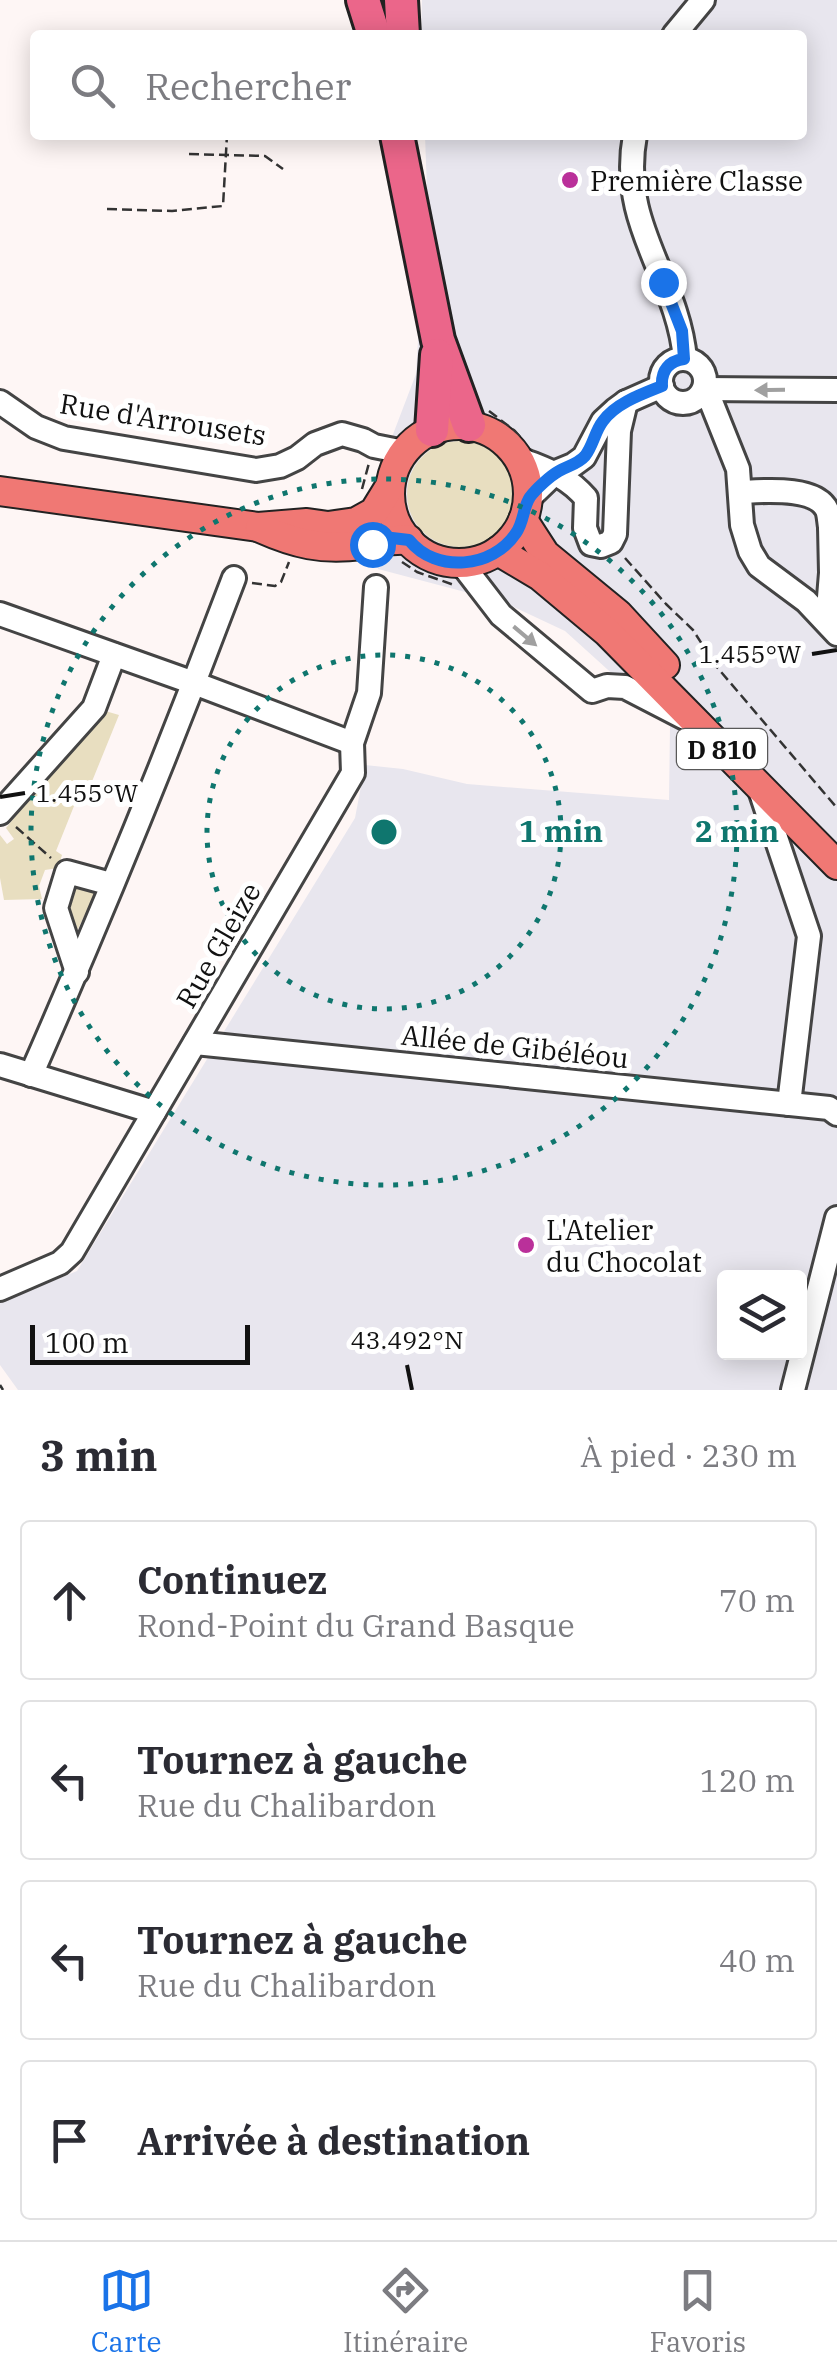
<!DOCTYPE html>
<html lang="fr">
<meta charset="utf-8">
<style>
:root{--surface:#fff;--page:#f2f2f3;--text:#2b2b33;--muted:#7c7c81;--line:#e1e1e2;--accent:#1a73e8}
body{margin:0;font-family:"IBM Plex Serif",serif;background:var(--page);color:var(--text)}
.controls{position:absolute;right:30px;bottom:30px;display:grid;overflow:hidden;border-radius:10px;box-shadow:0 5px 25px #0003}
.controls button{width:90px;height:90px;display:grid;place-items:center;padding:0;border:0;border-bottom:2px solid var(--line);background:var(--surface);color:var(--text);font:50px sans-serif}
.scale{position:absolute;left:30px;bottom:25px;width:220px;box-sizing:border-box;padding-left:10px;border:5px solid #111;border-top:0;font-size:28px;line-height:35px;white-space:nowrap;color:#111;-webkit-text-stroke:8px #fff;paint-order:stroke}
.stop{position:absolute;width:30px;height:30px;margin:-22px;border:8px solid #1a73e8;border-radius:50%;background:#fff}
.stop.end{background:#1a73e8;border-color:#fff;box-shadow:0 2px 10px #0008}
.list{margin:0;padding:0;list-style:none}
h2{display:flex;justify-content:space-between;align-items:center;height:130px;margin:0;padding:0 40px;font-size:42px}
h2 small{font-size:32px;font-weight:400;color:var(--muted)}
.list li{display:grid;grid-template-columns:65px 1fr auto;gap:30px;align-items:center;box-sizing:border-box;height:160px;margin:0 20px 20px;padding:0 20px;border:2px solid var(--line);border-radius:10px}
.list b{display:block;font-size:38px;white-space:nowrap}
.list p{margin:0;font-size:32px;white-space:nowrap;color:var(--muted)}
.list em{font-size:32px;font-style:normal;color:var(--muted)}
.icon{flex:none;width:55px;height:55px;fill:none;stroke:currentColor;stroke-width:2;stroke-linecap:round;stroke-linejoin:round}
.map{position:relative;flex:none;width:837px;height:1390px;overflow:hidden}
.search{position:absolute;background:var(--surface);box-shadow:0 5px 25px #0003;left:30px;right:30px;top:30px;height:110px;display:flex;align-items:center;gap:25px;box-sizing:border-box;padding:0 35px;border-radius:10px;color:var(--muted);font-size:38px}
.sheet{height:850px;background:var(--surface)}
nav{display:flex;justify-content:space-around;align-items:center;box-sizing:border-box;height:140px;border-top:2px solid var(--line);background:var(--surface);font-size:28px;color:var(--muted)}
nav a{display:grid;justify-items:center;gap:5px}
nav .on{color:var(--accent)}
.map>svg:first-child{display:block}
</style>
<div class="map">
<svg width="837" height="1390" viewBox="0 0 837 1390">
<rect width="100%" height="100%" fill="#fef6f5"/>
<path fill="#e8e6ee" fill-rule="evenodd" d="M422,0H837V1390H18L0,1365V1303L77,1271L355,818L365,765L403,769L467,784L669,800L670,726L565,631L503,602L378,569L371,492L416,374L427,190L425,135H802V35H421ZM724,1278H800V1352H724Z"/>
<g fill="#e8dec0">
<circle cx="460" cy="494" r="53"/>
<path d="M102,710L119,715L82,806H74L56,851L62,855L58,868L45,870L39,886L42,899L4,900L0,878V835L7,844L14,839L6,828Z"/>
<path d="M75,884L96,887V892L75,935L67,909Z"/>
</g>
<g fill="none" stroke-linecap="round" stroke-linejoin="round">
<defs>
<g id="minor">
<path d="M674,35L703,0"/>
<path d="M635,135C618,226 678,277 685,359"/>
<circle cx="683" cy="381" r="22"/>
<path d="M704,389L837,390"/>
<path d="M703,391L710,399L738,469L742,525L750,551L759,566L806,601L837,634"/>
<path d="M0,402L36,427L64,438L256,470L280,466L297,458L315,444L342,434L363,440L374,446L404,452"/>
<path d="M518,458C546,470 565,474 586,498L585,528L591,544L601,546L611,542L615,534L619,431L626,402"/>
<path d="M741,492C764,491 816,486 827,510C829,515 829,521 830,527L837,528"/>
<path d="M528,499L556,472L573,465L584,457L603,421L615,410L626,402L662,386"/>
<path d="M461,563L501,615L592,691L607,686L625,687L685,718"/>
<path d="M0,614L194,683L352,743"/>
<path d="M827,622L831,573L830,527"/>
<path d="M760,790L809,936L789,1104"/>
<path d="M0,813L94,708L114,655"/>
<path d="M77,972L56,908L67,872L111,884"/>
<path d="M195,1043L829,1108L837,1114"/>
<path d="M0,1065L154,1112"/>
<path d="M31,1075C103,911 171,745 234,578"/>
<path d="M0,1289L60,1263L72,1252L353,773L352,743L369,693L376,587"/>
<path d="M793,1390L837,1218"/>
</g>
<g id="major">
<circle cx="459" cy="494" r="69"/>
<path d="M0,491L258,527L307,523L328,526L356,522L374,512L390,486"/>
<path d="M523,520L545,554L618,614L665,665"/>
<path d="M260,528C296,544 321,550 362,545C380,543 391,538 409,540"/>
<path d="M498,551L540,576L607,632L837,865"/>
</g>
<g id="highway">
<path d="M363,0L374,35"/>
<path d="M401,0L403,35"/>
<path d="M397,135L438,340L469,425"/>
<path d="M432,430L437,355"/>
</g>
</defs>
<use href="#minor" stroke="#444" stroke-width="28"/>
<use href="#major" stroke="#222" stroke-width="32"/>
<use href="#highway" stroke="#222" stroke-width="38"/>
<g stroke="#333" stroke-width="2.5" stroke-dasharray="10 5" stroke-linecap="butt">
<path d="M189,154L265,156L283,169"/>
<path d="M107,209L172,211L223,206L227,135"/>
<path d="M489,411L515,431L521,438"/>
<path d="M362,489L369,463"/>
<path d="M625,558L666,604L693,630L716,666L837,808"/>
<path d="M402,562L417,572L454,585"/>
<path d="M252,583L275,586L281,582L289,562"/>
<path d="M16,827L51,858"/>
<path d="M0,1385L3,1390"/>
</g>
<use href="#minor" stroke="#fff" stroke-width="22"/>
<use href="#major" stroke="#f07874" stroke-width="28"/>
<use href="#highway" stroke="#eb668a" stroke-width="32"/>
</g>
<defs><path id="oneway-solid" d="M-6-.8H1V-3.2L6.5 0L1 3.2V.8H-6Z" transform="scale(2.5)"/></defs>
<g fill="#a0a0a0">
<use href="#oneway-solid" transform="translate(770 390) rotate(179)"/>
<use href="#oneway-solid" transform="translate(525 636) rotate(40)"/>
</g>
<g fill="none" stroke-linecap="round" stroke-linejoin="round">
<path stroke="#1a73e8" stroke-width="12" d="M372,544L392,538L409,540C436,574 493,568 516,533C524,522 523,507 530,497C536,489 550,476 559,471C568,466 578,464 585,456C593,446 595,431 603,421C616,403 642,394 662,386C661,370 669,361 684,359L682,331L663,282"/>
</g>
<path fill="none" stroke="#111" stroke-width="4" d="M812,654L837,650M0,797L25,793M407,1365L412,1390"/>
<g fill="none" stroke="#0f766e" stroke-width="5" stroke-dasharray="5 10">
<circle cx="384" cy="832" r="177"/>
<circle cx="384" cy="832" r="353"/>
</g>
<g fill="#ba309a" stroke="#fff" stroke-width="4">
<circle cx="570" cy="180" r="10"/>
<circle cx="526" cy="1245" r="10"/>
</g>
<g text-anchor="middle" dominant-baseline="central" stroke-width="10" stroke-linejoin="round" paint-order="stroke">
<rect fill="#fff" stroke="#585858" stroke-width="2.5" x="677" y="729" width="90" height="40" rx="8"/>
<g font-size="25" font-weight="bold" fill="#111">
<text x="722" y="749">D 810</text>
</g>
<g font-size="28" fill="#111" stroke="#fff" text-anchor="start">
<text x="590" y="180">Première Classe</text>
<text x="546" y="1229">L'Atelier<tspan x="546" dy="32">du Chocolat</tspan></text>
</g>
<g font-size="28" fill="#111" stroke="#fff">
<text transform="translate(163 419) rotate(9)">Rue d'Arrousets</text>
<text transform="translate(218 945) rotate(-60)">Rue Gleize</text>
<text transform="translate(515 1046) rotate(6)">Allée de Gibéléou</text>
</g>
</g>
<g font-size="25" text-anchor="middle" fill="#111" stroke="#fff" stroke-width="10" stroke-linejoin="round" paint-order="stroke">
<text x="750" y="663">1.455°W</text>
<text x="87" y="802">1.455°W</text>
<text x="407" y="1349">43.492°N</text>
</g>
<circle cx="384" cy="832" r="15" fill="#0f766e" stroke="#fff" stroke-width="5"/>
<g font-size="30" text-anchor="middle" font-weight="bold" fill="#0f766e" stroke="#fff" stroke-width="10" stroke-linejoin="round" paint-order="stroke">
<text x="561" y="842">1 min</text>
<text x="737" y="842">2 min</text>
</g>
</svg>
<div class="controls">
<button><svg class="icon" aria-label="layers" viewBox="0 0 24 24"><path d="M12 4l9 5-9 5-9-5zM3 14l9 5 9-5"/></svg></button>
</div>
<div class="scale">100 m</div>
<div class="stop" style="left:372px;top:544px"></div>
<div class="stop end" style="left:663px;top:282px"></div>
<div class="search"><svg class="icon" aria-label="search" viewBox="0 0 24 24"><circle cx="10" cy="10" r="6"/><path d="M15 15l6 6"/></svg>Rechercher</div>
</div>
<section class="sheet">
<h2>3 min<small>À pied · 230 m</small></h2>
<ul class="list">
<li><svg class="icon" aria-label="ahead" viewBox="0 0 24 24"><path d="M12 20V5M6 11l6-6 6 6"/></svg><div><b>Continuez</b><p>Rond-Point du Grand Basque</p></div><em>70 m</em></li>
<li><svg class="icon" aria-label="left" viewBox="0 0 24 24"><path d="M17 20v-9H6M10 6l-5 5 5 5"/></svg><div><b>Tournez à gauche</b><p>Rue du Chalibardon</p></div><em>120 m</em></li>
<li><svg class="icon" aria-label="left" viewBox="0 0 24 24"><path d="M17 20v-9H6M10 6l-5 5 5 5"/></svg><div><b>Tournez à gauche</b><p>Rue du Chalibardon</p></div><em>40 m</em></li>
<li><svg class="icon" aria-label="arrive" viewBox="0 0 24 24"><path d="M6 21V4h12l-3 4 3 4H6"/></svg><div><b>Arrivée à destination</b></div></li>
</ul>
</section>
<nav>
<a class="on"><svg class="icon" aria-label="map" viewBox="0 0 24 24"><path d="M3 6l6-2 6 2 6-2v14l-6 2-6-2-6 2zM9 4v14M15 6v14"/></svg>Carte</a>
<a><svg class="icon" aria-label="directions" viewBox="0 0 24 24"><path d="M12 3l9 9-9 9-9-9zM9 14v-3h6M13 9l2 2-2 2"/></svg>Itinéraire</a>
<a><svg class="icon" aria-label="saved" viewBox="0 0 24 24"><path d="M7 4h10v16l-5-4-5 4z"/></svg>Favoris</a>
</nav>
